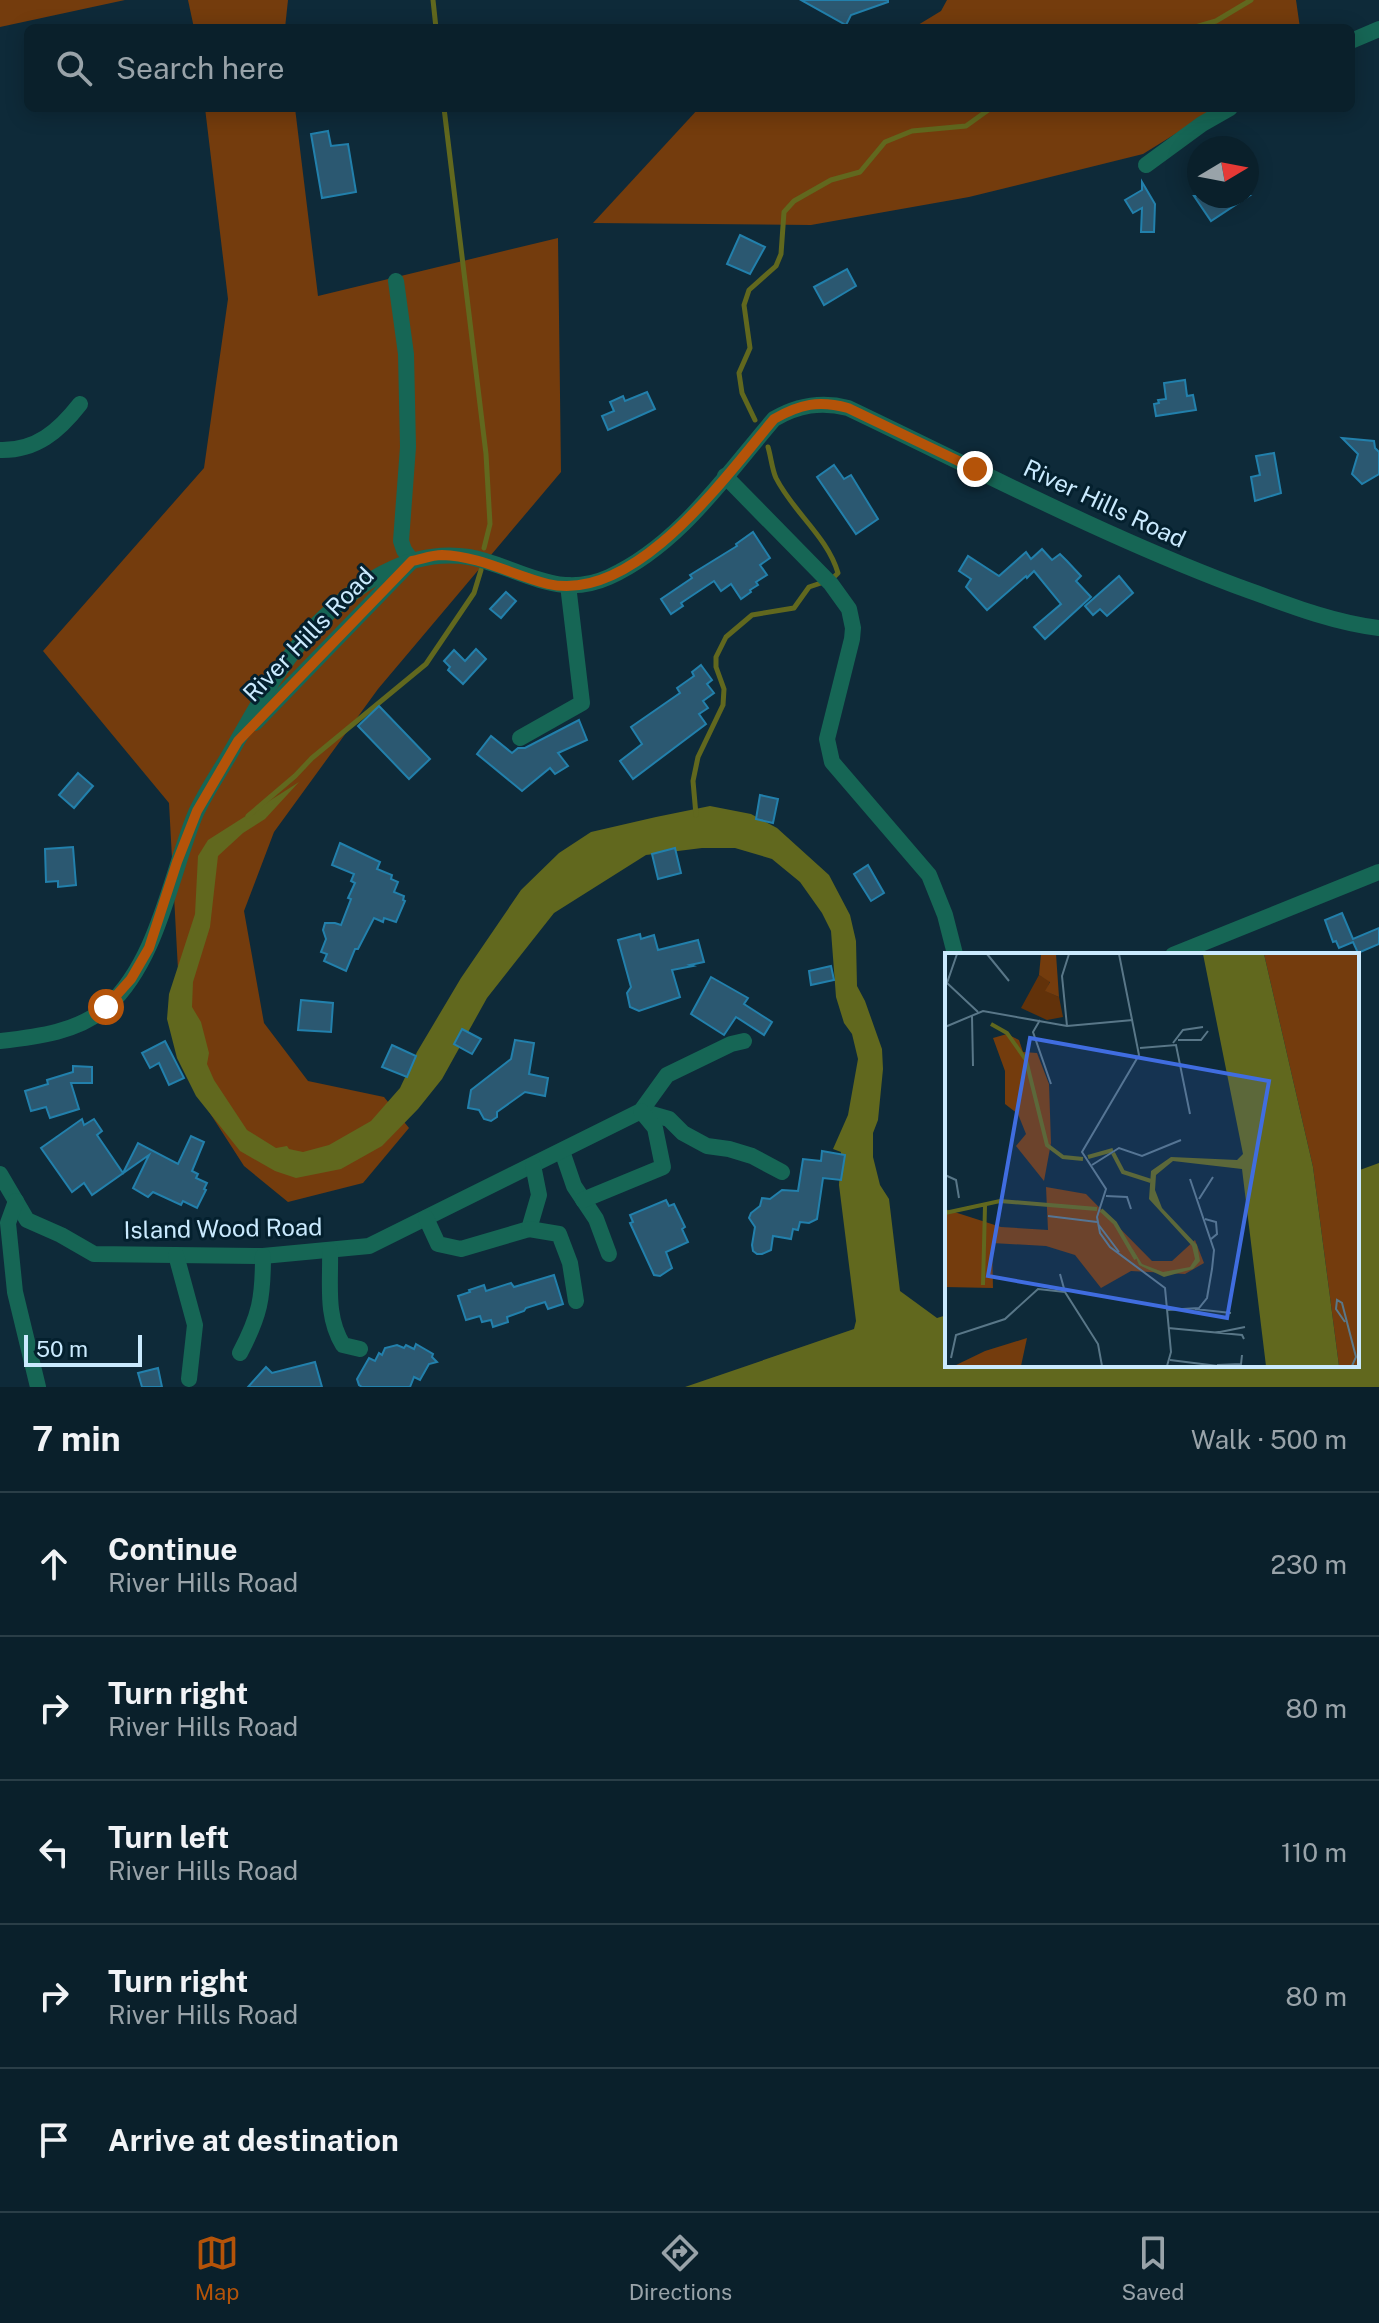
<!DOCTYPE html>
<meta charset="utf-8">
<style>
:root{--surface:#0a202b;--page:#182d37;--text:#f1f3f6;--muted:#99a3a9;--line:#2a3e47;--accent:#b45309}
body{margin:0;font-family:"Public Sans",sans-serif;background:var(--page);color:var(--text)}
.compass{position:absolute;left:1187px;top:136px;width:72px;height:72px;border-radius:50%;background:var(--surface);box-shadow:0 4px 20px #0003;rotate:80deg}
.scale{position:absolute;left:24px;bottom:20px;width:118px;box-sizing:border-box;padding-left:8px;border:4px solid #caeafe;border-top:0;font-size:22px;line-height:28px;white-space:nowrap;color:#caeafe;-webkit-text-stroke:6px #04202e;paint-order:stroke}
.stop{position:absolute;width:24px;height:24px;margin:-18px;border:6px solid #b45309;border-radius:50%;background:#fff}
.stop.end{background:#b45309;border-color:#fff;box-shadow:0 2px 8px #0008}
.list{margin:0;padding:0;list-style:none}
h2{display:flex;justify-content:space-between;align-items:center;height:104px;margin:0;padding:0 32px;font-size:34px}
h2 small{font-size:26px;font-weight:400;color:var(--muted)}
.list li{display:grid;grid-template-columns:52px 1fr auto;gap:24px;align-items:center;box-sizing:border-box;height:144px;padding:0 32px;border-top:2px solid var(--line)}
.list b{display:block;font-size:30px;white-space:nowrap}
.list p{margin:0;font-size:26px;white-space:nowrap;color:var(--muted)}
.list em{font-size:26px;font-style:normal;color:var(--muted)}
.icon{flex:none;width:44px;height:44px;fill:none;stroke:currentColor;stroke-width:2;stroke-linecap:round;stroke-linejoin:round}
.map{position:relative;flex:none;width:1379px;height:1387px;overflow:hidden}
.search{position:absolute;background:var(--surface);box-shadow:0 4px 20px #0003;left:24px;right:24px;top:24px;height:88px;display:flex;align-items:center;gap:20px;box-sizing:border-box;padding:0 28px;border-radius:12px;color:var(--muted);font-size:30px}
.sheet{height:824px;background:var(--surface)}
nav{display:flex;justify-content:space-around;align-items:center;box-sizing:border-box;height:112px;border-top:2px solid var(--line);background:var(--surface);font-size:22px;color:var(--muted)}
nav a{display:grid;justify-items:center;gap:4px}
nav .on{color:var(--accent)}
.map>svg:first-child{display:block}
</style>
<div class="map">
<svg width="1379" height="1387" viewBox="0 0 1379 1387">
<rect width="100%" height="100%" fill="#0e2a39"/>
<g fill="#743c0d">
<path d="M0,0H125L0,27Z"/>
<path d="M188,0H288L285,28H194Z"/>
<path d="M947,0H1296L1300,28H913L941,11Z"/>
<path d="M205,108H295L318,296L558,238L561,472L378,689L274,832L244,911L264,1023L308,1081L384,1097L409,1128L363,1183L288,1202L244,1166L206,1107L180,1007L169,803L43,651L204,468L228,299Z"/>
<path d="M699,108H1217L1143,154L969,197L811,225L593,223Z"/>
</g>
<path fill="#61681e" d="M299,782L265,819L243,833L218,856L210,927L193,982L192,1007L201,1022L209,1053L207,1064L214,1080L247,1130L276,1148L287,1146L289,1149L303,1152L329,1145L371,1121L400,1088L417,1052L461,978L521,890L559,853L591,832L656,817L710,806L751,814L777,828L829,875L850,915L856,941L857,986L865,1001L882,1049L883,1069L878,1120L873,1133V1157L880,1185L889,1199L900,1291L937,1318L947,1315V1365H1357V1171L1379,1163V1387H685L854,1329L856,1321L839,1185L841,1152L833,1149L848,1115L858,1059L852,1034L844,1023L836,997L831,931L822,913L800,882L772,859L735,848H702L646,855L554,913L487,998L442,1079L418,1109L382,1146L341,1169L296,1178L275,1171L240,1151L196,1096L177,1058L167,1019L169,994L195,914L198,856L208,840Z"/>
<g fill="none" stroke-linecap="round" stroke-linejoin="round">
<g stroke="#61681e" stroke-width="5">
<path d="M433,0L436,28"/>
<path d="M1192,28L1216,21L1251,0"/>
<path d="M444,108L486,454L490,524L484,548"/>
<path d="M755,420L742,393L739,373L750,348L744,305L749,290L776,266L781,254L784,212L794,201L831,180L860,172L885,142L912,131L966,126L991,108"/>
<path d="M768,447C771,457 772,469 776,478C793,512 827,536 838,573L834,577"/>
<path d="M696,815L693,781L698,757L723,705L724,689L716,667V657L726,637L752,615L794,608L809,587L821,583"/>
<path d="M248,816L295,776L312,758L426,664L474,593L481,570"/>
</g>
</g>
<g fill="#2b5871" stroke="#2280ac" stroke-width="2">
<path d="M801,0H888V2L851,15L846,25Z"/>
<path d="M328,131L331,146L348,144L356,192L322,198L311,134Z"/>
<path d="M1142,182L1155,204L1154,232H1141L1142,208L1133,213L1125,200L1142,190Z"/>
<path d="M1194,196H1249L1211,221Z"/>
<path d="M740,235L765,247L750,274L727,264Z"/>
<path d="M847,269L856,286L824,305L814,287Z"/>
<path d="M1185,380L1187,396L1193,395L1196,410L1156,416L1154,404L1159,403L1158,400L1166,399L1164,383Z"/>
<path d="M647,392L655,409L608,430L602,416L614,411L610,402L623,396L625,401Z"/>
<path d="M1342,438L1374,441L1375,448L1379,452V474L1362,484L1352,474L1358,454Z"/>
<path d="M1274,453L1281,493L1255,501L1251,477L1260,475L1256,456Z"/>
<path d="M834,465L844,479L851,475L878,519L856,534L817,477Z"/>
<path d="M753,532L770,558L760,565L767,575L756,582L758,585L750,590L751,592L741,599L731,584L721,591L714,581L681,603L683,606L671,614L661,599L692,578L690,575L737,546L736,544Z"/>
<path d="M1042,549L1052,560L1060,554L1067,561L1081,576L1076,581L1091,597L1045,639L1034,627L1061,604L1034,571L1027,578L1026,576L987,610L966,587L971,579L959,571L968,556L999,576L1026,552L1031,559Z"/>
<path d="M1119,576L1133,593L1107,616L1100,609L1093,615L1085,606Z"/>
<path d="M506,592L516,601L501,618L490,609Z"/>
<path d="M476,649L486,659L463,684L448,670L450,667L444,661L454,650L465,661Z"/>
<path d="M701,665L712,680L707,684L714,693L703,701L708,708L699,714L706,724L633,779L620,761L642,744L631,727L680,693L677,688L694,676L692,672Z"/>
<path d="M379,706L430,759L409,779L358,726Z"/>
<path d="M579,720L587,740L558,753L568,766L555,774L550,768L522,791L477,754L491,736L512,753L518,748H525Z"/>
<path d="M78,773L93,786L74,808L59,795Z"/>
<path d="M760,795L778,799L773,823L756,819Z"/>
<path d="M340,843L380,862L377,869L392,875L391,879L398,882L394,892L404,896L403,900L405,901L396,922L384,918L383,922L374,918L358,949H355L346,971L324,961L327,954L321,952L326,939L323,930L325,923H335L341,925L351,899L348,898L355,883L351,881L354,874L332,865Z"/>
<path d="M73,847L76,885L58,887V881L46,882L45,849Z"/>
<path d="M675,848L681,873L658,879L652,854Z"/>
<path d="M868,865L884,893L871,901L854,874Z"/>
<path d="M1342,913L1353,939L1379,928V944L1358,953L1353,942L1339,948L1336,941L1333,942L1325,920Z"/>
<path d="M640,934L641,939L654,935L658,950L698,940L704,962L690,965L693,966L672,970L680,997L639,1011L630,1007L627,993L631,987L618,940Z"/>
<path d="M831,966L834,980L811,985L809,971Z"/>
<path d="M711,977L748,998L744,1004L772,1022L764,1035L736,1017L724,1035L691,1014Z"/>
<path d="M301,1000L333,1003L331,1032L298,1030Z"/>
<path d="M462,1029L481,1039L472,1054L454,1044Z"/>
<path d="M515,1040L534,1043L529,1074L548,1078L545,1096L525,1092L497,1112V1117L491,1121L484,1119L479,1110L468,1108L471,1090L511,1059Z"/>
<path d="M165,1041L184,1078L169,1085L159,1063L150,1068L142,1053Z"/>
<path d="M392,1045L416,1056L407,1077L382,1067Z"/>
<path d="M73,1066L92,1067V1083H71L79,1109L50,1118L46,1107L31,1111L25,1091L48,1084L47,1080L73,1072Z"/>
<path d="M82,1119L84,1125L94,1119L102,1131L97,1135L123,1173L138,1143L178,1164L191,1136L204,1142L192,1171L198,1174L196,1178L207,1183L204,1189L206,1190L197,1208L183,1201L181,1205L153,1192L148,1197L133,1188L149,1155L92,1195L84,1183L72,1192L41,1148Z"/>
<path d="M822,1151L845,1155L841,1180L823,1178L817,1219L809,1223L800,1222L798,1230L793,1229L791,1239L773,1236L771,1250L762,1254H757L753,1251L752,1245L755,1227L749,1218L751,1213L760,1206L762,1198L770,1199L782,1190L798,1191L803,1159L821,1161Z"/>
<path d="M666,1200L669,1206L674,1204L685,1227L682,1229L688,1242L666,1252L672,1268L660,1276L654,1275L630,1223L633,1222L630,1215Z"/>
<path d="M554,1275L563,1304L548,1309L545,1302L526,1308L524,1311L507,1317L508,1322L493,1327L491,1320L482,1322L480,1316L466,1320L458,1296L470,1292L469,1290L484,1285L486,1291L511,1283L514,1287Z"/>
<path d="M416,1344L433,1354L432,1357L437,1362L429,1364L420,1380L414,1377L410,1387H362L359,1385L357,1379L369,1358L375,1361L379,1353L382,1355L385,1348L397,1345L404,1348L406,1345L414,1349Z"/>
<path d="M315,1362L322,1387H248L266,1367L272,1373Z"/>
<path d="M158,1368L162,1387H142L138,1373Z"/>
</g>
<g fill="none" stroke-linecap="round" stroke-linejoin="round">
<g stroke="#166655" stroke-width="16">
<path d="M1351,41L1379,29"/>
<path d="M1146,165L1202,124L1230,108"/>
<path d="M396,281L406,354L408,447L401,541L404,550L412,561"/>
<path d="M0,450C36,451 59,431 80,404"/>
<path d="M725,476L831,584L849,609L853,628L852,639L827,739L832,762L929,875L945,915L955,954"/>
<path d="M255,723L409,564"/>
<path d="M520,738L582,703L568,585"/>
<path d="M1173,955L1379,872"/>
<path d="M0,1041C37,1037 79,1032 108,1006C158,960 170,877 195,815C205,793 219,773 231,752C256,708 280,663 315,626C355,585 408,547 469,557C518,566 556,601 609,577C679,545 725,476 774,419C798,405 821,401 848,408C976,469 1102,535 1234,585C1281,602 1329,622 1379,628"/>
<path d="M641,1111L669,1119L683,1133L707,1146L729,1149L752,1156L782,1172"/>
<path d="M562,1151L574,1186L596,1219L609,1254"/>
<path d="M0,1174L27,1220L61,1235L94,1254L263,1256L369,1246L641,1111L667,1075L731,1044L744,1041"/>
<path d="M583,1200L663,1167L655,1128L641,1111"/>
<path d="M16,1201L8,1223L15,1292L38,1387"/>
<path d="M426,1218L438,1244L461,1249L529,1229L539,1195L533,1165"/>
<path d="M529,1229L559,1234L570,1263L576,1301"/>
<path d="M330,1250C331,1283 325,1316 343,1345L360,1349"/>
<path d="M176,1255L195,1325L189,1379"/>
<path d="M240,1353C260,1315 263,1298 263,1256"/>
</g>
</g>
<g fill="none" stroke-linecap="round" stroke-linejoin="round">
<path stroke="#b45309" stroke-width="10" d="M106,1007L131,979L149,948L177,862L197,811L238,741L412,561C422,559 432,555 442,555C480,556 512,575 548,584C635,604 725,477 774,419C800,404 819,400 848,408L975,469"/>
</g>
<g text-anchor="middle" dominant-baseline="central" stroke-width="6" stroke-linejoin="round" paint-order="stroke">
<g font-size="24" fill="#caeafe" stroke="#04202e">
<text transform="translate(1105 503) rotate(25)">River Hills Road</text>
<text transform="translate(308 634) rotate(-46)">River Hills Road</text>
<text transform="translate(223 1228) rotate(-1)">Island Wood Road</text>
</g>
</g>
<g transform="translate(945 953)">
<rect width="414" height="414" fill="#0e2a39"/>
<path d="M94,22L105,28L101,38L114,44L118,64L102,67L76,55Z" fill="#62320a"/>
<path d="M96,1H111L114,44L100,38L105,29L94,22ZM319,1H414V413H394L368,214ZM62,81L74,87L78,99L92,100L104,131L106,190L99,228L71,193L81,181L73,161L60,151V118L48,85ZM101,234L141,241L207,308H227L250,287L259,310L240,321L186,318L156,335L130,302L101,293L47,290L48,335L0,334V256L56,274L103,277ZM82,385L76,413H9L40,398Z" fill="#743c0d"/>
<path d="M258,1H319L368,214L394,413H321L297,216L228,208L211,222L210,237L217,255L252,292L255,308L248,316L219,324L194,312L187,295L197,311L218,319L245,314L250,306L247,293L204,246L206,218L226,204L292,207L298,201Z" fill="#61681e"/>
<path fill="none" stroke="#61681e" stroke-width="4" d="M46,71L62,80L81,107L102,192L118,204L138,206M168,200L178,219L206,228M143,204L168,197M156,257L170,270L191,306M0,260L55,248L152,256M38,332L40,253"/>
<path fill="none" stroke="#597788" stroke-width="2" d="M12,1L2,30L33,59M42,1L64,28M174,1L194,102L137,199L161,236L152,264L155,280L165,294L220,335L226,399L222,413M27,63L28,113M95,67L88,79L106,131M122,73L117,23L124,1M0,74L38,58L122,73L188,67M233,87H256L263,78M228,90L238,77L258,74M195,95L231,92L245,161M147,212L174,195L197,203L236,187M0,222L11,227L14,245M161,243L182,244L186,256M254,246L268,224M103,263L152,269M260,266L271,269L272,281L266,286M153,271L174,299M115,321L120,339L153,391L157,413M250,356L286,360M222,357L254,355L262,345L267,316L269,297L245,226M400,369L391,356L392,347L397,350L411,404L407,413M223,375L297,382L299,386M270,380L300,374M6,405L11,382L60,366L93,336L120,339M225,407L273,413M272,412L296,411L297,402"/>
<path fill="#406de0" fill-opacity="0.15" stroke="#406de0" stroke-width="4" d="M85,85L324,128L282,365L43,323Z"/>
<rect width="414" height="414" fill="none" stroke="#caeafe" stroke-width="4"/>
</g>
</svg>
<svg class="compass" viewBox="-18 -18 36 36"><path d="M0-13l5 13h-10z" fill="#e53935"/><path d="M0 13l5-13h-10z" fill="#99a3a9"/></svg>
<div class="scale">50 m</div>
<div class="stop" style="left:106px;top:1007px"></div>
<div class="stop end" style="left:975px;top:469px"></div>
<div class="search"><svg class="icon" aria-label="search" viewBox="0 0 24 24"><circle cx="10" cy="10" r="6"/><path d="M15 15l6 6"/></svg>Search here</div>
</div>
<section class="sheet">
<h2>7 min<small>Walk · 500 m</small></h2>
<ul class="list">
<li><svg class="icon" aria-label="ahead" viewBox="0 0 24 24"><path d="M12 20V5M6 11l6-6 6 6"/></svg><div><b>Continue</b><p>River Hills Road</p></div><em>230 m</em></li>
<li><svg class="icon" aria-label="right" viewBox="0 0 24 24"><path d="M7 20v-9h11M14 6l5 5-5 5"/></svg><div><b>Turn right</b><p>River Hills Road</p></div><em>80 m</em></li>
<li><svg class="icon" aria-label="left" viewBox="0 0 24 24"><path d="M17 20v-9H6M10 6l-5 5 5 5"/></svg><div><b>Turn left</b><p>River Hills Road</p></div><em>110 m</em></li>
<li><svg class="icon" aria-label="right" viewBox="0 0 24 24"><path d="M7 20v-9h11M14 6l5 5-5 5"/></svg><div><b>Turn right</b><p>River Hills Road</p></div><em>80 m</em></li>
<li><svg class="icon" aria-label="arrive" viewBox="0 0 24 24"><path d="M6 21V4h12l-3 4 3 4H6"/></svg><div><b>Arrive at destination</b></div></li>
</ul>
</section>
<nav>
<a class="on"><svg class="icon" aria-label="map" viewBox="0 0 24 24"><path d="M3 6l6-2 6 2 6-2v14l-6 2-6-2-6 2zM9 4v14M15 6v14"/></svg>Map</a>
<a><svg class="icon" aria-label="directions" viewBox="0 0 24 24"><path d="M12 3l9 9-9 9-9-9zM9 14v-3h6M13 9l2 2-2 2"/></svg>Directions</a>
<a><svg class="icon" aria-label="saved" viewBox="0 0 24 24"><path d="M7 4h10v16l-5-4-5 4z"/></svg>Saved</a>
</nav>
